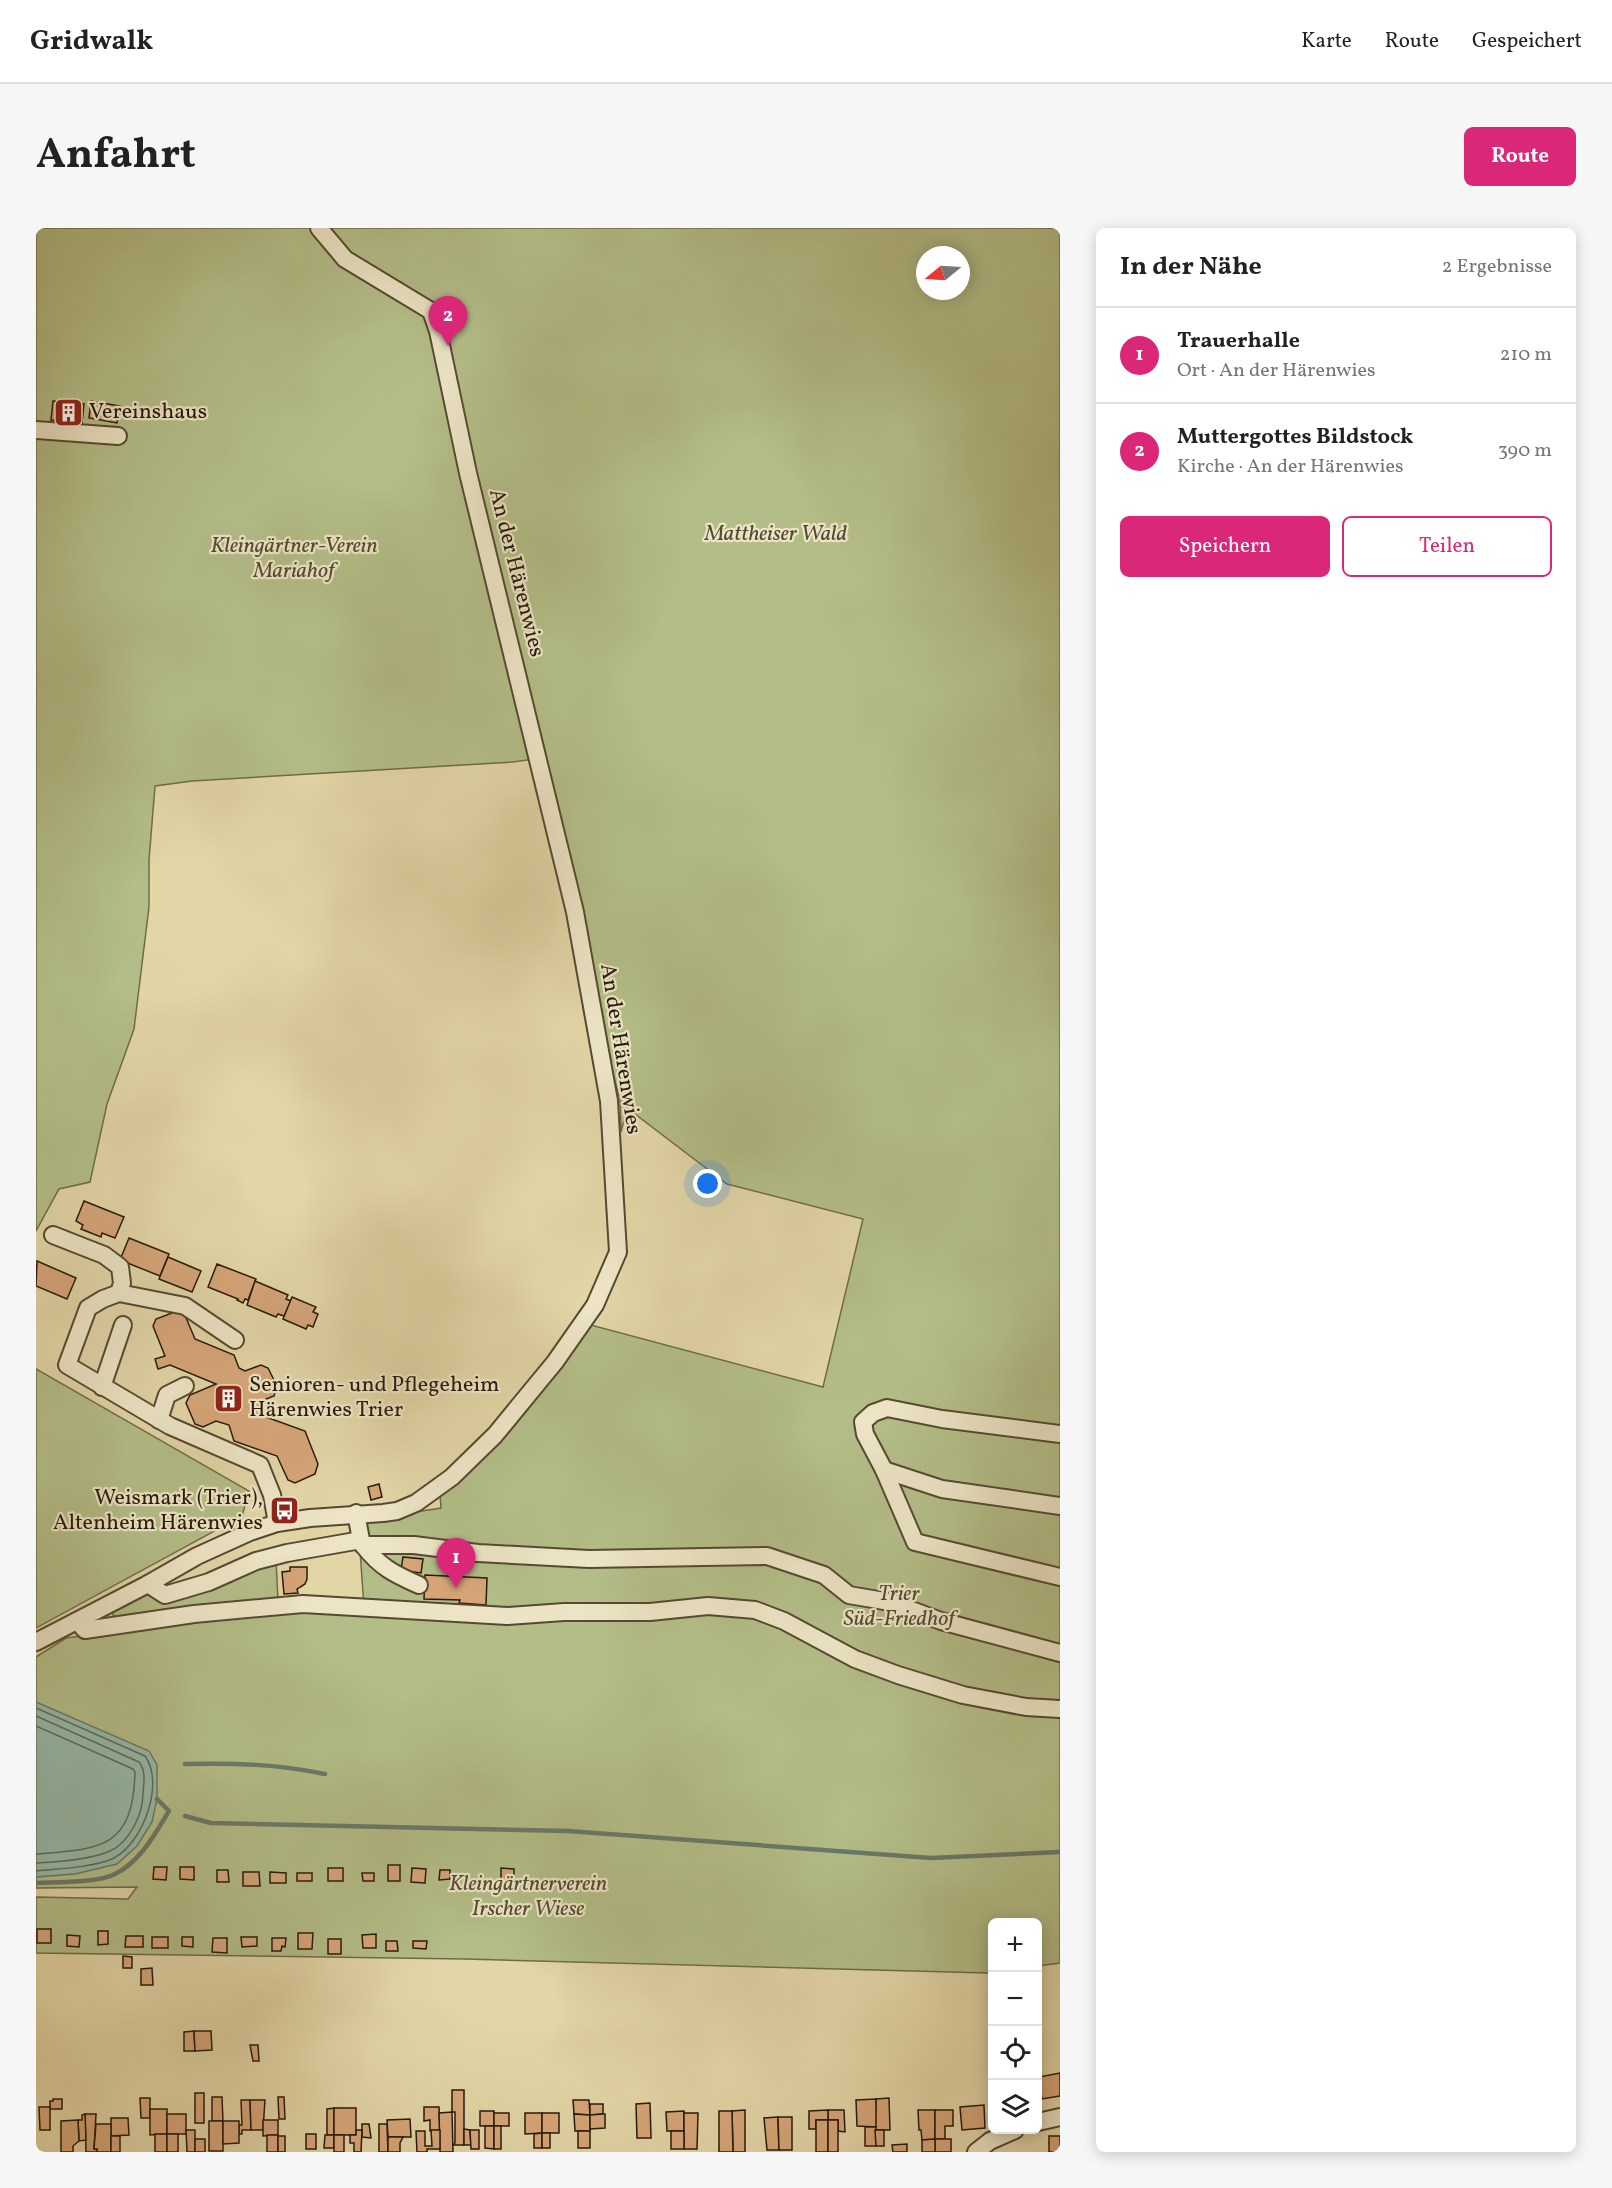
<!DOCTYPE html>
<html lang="de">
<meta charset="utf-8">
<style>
:root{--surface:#fff;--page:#f6f6f6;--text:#222;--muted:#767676;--line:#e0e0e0;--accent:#db2777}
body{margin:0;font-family:Vollkorn,serif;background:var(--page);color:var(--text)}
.controls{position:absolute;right:18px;bottom:18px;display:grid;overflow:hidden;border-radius:9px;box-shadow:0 3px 15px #0003}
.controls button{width:54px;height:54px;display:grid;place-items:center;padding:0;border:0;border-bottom:2px solid var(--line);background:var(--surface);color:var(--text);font:30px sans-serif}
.compass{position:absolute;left:880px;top:18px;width:54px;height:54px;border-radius:50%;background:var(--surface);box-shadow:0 3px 15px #0003;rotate:252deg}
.you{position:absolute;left:672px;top:956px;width:21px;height:21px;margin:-15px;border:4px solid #fff;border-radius:50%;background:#1a73e8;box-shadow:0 0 0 9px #1a73e833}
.badge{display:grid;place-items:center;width:39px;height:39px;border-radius:50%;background:var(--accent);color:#fff;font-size:20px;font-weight:700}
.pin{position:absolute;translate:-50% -50px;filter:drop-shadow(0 2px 3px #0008)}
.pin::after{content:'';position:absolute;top:32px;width:21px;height:18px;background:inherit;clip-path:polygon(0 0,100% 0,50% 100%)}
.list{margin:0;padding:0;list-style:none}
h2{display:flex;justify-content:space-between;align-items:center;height:78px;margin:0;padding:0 24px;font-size:26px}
h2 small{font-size:20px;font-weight:400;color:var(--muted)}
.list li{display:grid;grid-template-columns:39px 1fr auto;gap:18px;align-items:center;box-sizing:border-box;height:96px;padding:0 24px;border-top:2px solid var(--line)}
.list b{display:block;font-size:22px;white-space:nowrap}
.list p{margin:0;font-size:20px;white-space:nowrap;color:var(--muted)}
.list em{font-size:20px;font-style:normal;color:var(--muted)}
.actions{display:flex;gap:12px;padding:18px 24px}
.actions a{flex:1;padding:14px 0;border:2px solid var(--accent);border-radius:9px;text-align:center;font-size:21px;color:var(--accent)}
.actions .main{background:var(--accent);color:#fff}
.icon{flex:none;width:33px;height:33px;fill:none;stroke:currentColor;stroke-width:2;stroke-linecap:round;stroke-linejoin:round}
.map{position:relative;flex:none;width:1024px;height:1924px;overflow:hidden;border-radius:9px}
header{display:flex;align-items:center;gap:36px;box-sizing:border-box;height:84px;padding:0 30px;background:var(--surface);border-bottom:2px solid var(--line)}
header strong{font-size:28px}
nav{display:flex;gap:33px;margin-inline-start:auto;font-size:21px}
.intro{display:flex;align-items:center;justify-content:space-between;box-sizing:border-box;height:144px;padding:0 36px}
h1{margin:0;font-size:42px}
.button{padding:15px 27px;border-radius:9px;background:var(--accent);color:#fff;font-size:21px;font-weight:700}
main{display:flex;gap:36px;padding:0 36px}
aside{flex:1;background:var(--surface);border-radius:9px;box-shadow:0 3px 15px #0003}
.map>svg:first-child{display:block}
</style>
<header>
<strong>Gridwalk</strong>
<nav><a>Karte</a><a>Route</a><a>Gespeichert</a></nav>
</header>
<div class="intro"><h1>Anfahrt</h1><a class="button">Route</a></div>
<main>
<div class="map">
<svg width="1024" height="1924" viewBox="0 0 1024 1924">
<rect width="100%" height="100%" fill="#e2d5a6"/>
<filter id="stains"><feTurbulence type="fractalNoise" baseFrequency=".00333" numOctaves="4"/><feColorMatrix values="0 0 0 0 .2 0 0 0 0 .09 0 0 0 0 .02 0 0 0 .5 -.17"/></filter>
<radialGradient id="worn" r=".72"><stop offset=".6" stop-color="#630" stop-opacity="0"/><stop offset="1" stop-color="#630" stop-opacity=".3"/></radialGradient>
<g fill="#b3bd87" stroke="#6e6c48" stroke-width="1.5" fill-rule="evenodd">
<path d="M0,0H1024V1735L1002,1738V1694H957L956,1744L952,1745L429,1731L0,1725V1669L92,1671L101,1659L0,1660V1429L30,1410L232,1382L328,1379L324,1322L327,1292L405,1280L404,1266L461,1216L555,1097L787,1159L827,991L691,956L591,880L585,904L584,873L498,531L477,534L156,553L119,558L113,632V679L98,801L71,876L54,954L23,961L0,1003ZM889,27H925V63H889Z"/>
<path d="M0,1141L213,1263L206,1288L0,1400Z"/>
<path d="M240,1332L242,1372L81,1393L74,1382L110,1361L125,1373Z"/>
</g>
<path fill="#95b9a8" stroke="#697969" stroke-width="1.5" d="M0,1474L113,1523L121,1537V1571L116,1594L101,1618L81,1636L39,1646L0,1649Z"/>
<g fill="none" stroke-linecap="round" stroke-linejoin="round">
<g stroke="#5e6a59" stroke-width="1.5">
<path d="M0,1480L109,1528C129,1555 107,1615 78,1630C61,1639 20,1641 0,1643"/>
<path d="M0,1488L103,1534C110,1543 108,1554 107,1565C107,1586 94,1614 74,1623C54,1632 21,1634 0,1635"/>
<path d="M0,1498L97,1541L99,1544C97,1620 66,1621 0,1626"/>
</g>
<g stroke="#697969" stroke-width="4.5">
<path d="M149,1536C201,1535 239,1536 289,1546"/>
<path d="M149,1588L175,1595L532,1603L895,1630L1024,1624"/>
<path d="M0,1655C20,1654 62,1655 79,1646C104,1634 119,1606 133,1583L121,1571"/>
</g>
</g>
<g fill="#d5a578" stroke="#281a0a" stroke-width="1.5">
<path d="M17,173L48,176L46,195L15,192Z"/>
<path d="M55,173L84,178L81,195L53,190Z"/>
<path d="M48,973L88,989L79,1010L66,1005L65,1009L45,1001L47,997L40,993Z"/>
<path d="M93,1010L133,1026L124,1048L84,1032Z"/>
<path d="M132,1029L165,1043L156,1064L123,1051Z"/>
<path d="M1,1033L40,1050L31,1071L0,1058Z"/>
<path d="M181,1036L220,1051L212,1072L209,1071L207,1075L201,1072L202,1071L172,1059Z"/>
<path d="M219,1053L252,1067L250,1071L255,1073L248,1088L242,1086L240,1089L211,1077Z"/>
<path d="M256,1069L280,1079L277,1084L282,1086L277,1099L272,1097L270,1101L247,1091Z"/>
<path d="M141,1083L148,1085L159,1111L198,1127L203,1140L209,1143L225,1137L232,1140L241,1158L238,1168L225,1173L219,1185L269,1203L282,1236L279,1246L259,1255L252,1252L241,1228L198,1213L193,1197L180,1193L167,1199L159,1196L150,1175L154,1167L180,1156L134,1137L122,1141L119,1131L129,1128L117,1098L120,1091Z"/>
<path d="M343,1256L346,1269L335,1272L332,1259Z"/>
<path d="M367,1329L387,1331L385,1345L365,1342Z"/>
<path d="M254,1339H271V1351L269,1356L261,1361L262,1365L248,1366L246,1344L254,1343Z"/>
<path d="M389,1347L451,1350L450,1377L423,1375L424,1372L388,1371Z"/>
<rect x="352" y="1637" width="12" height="16"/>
<path d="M118,1639H131L130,1652L117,1651Z"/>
<path d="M144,1639H158V1652L144,1651Z"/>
<rect x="292" y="1640" width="15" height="13"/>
<path d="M376,1640L390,1641L389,1655L375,1654Z"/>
<path d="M465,1640L478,1641V1656H465Z"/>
<path d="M181,1642H192L193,1654H181Z"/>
<path d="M404,1642H414V1651L403,1652Z"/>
<path d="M207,1644H223L224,1658H207Z"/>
<path d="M234,1644L250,1645V1655H234Z"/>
<rect x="261" y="1645" width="15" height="8"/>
<path d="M326,1645H338V1653H327Z"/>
<rect x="1" y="1701" width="14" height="14"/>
<path d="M62,1703H72V1716L62,1717Z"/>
<path d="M262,1705H277L276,1721H262Z"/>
<path d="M340,1706V1720H327L326,1707Z"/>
<path d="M31,1707L44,1708L43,1719L31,1718Z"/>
<path d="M90,1708H107V1719H89Z"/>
<rect x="116" y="1709" width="16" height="11"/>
<path d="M146,1709H157V1719L146,1718Z"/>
<path d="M205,1709H221V1718L206,1719Z"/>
<path d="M177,1710H191V1725L176,1724Z"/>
<path d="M236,1710H250L249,1719L246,1718L245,1723H236Z"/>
<rect x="292" y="1711" width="13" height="15"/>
<path d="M350,1713H361L362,1723H350Z"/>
<path d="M377,1713H391L390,1721L377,1720Z"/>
<path d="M87,1728L96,1729V1740H87Z"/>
<path d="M116,1740L117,1757H105V1741Z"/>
<path d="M158,1803L159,1823H148V1804Z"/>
<path d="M158,1803H175L176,1822L159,1823Z"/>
<path d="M214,1817H222L223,1833H217Z"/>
<path d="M1024,1845V1868L1006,1871L1003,1849Z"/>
<path d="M416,1862H428V1917H417L419,1915V1884H416Z"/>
<rect x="159" y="1865" width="9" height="30"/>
<path d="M176,1869H186L187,1893H176Z"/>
<path d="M242,1869H248L249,1891H243Z"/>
<path d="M104,1870H114V1890H105Z"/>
<path d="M853,1870L854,1902H839L840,1871Z"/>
<path d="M17,1871H26V1881H14V1873H17Z"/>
<path d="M840,1871V1899L821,1898L820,1872Z"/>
<path d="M205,1872H214L215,1902H206V1906H203V1897H206Z"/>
<path d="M214,1872H229L227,1902H215Z"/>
<path d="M537,1872H553L554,1887L538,1886Z"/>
<path d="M614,1875L615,1910H601L600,1876Z"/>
<path d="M554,1876H567V1886L554,1887Z"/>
<path d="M948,1877L949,1900L926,1902L924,1879Z"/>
<path d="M3,1879H14V1902H4Z"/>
<path d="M388,1879H403L404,1902L394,1903V1892L388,1893Z"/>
<path d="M298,1880V1907H291V1881Z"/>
<rect x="298" y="1880" width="22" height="27"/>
<path d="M114,1881H131V1906L114,1907Z"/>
<path d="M709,1882V1924H697L696,1883Z"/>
<path d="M792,1882H808L809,1904L802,1903V1892H792Z"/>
<path d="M792,1882V1892H780V1901H773V1883Z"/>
<path d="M882,1882H899V1911L886,1912L885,1902H883Z"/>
<path d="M899,1882H917V1898H909V1911H899Z"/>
<rect x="444" y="1883" width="14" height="15"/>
<path d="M648,1883V1903H631L630,1884Z"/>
<path d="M683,1883H696L697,1924H683Z"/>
<path d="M416,1884L417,1924H404L403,1885Z"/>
<rect x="458" y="1885" width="15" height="13"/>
<path d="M489,1885H506V1905L489,1906Z"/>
<rect x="506" y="1885" width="17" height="20"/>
<path d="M648,1885H662L661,1921H648Z"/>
<path d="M49,1886H60L58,1921H61V1924H50Z"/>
<path d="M49,1886L50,1912L43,1913L42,1892H46V1887Z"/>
<rect x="131" y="1886" width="19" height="20"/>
<path d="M538,1886L554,1887V1903H539Z"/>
<path d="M567,1886H569V1900L554,1901V1887Z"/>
<path d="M742,1889L743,1922H731L728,1890Z"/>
<path d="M742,1889H756V1922H743Z"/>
<path d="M75,1890H92L93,1907L75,1908Z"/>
<path d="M374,1891L375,1909H352L351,1892Z"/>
<path d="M42,1892L43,1913L37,1918V1924H25V1893Z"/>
<path d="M227,1892H242V1907L227,1908Z"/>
<rect x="780" y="1892" width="12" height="32"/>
<rect x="792" y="1892" width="10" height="32"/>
<rect x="173" y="1893" width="14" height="30"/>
<path d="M187,1893H203V1915L187,1916Z"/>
<path d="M60,1896H75V1924H61V1921H58Z"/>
<path d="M326,1896H333L335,1910L326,1909Z"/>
<path d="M343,1896H351L352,1924H343Z"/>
<path d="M449,1898H458V1921L449,1920Z"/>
<rect x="458" y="1898" width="7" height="23"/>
<rect x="829" y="1899" width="11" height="19"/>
<path d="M428,1901L434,1902L435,1917H428Z"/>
<path d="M150,1902H159V1924H151Z"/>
<path d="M320,1902H326L325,1924H318V1915H314V1907H320Z"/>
<path d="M395,1902H404V1921H391V1924H381L380,1903H389V1918H396Z"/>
<path d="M434,1902H443V1921H435Z"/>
<path d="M839,1902H848V1918H840Z"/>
<rect x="542" y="1903" width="12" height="17"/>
<rect x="635" y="1903" width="13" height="18"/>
<path d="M506,1905V1920H498V1906Z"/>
<rect x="506" y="1905" width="8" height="15"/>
<rect x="119" y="1906" width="12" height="18"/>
<rect x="131" y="1906" width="11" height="18"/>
<rect x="270" y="1906" width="10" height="15"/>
<rect x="231" y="1907" width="11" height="17"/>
<path d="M289,1907H298V1920H288Z"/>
<rect x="298" y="1907" width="10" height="17"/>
<rect x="75" y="1908" width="9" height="16"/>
<rect x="242" y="1908" width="7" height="16"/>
<rect x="1013" y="1908" width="11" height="16"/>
<path d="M352,1909H367L364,1915V1924H352Z"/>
<rect x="159" y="1911" width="10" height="13"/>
<rect x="899" y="1911" width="16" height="13"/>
<path d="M899,1911V1924H886V1912Z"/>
<path d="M871,1916V1924H857L856,1917Z"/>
</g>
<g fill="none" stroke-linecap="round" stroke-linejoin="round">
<defs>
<g id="minor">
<path d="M0,202L82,208"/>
<path d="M17,1007L68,1027L84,1039L86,1055L83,1065"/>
<path d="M199,1112L149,1078L83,1065L67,1071L52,1080L31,1137L134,1198L224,1237L236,1267L241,1295"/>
<path d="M66,1159L87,1097"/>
<path d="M123,1192L131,1167L149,1158"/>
<path d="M1024,1206L906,1191L851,1180L837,1185L827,1194L829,1206L848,1242L879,1314L1024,1349"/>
<path d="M848,1242L906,1261L1024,1278"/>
<path d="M325,1312L327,1317H378L442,1325L553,1331L731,1328L788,1347L813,1367L854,1374L905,1393L1024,1425"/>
<path d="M327,1317C344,1339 358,1346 383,1357"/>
<path d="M112,1356L129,1367L173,1354L220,1333L251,1325L325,1312L320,1285"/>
<path d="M41,1393L49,1402L158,1386L267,1376L471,1388L528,1384H614L672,1378L719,1382L748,1393L819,1431L862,1447L927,1467L990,1479L1024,1481"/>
<path d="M0,1414L112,1356L161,1328L214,1304L241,1295L274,1290L347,1285L361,1283L380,1275L416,1249L459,1207L519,1134L559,1077L582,1024L573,873L539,684L432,245L402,103L395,83L309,31L283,0"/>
<path d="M1002,1894L1024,1889"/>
<path d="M940,1924L954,1913L979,1902"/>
</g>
</defs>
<use href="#minor" stroke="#564931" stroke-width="20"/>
<use href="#minor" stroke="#ece4c5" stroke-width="16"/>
</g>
<defs>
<symbol id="building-square" viewBox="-11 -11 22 22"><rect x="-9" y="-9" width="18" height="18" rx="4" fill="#8f2418" stroke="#ece4c5"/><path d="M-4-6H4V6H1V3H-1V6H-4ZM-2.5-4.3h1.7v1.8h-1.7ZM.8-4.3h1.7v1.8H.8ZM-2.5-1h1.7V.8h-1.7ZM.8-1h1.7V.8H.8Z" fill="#fff"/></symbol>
<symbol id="bus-square" viewBox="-11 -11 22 22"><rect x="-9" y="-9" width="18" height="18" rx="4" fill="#8f2418" stroke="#ece4c5"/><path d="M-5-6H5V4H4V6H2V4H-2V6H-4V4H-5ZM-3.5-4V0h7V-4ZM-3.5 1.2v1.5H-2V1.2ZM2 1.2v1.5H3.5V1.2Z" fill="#fff"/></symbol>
</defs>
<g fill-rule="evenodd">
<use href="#building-square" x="16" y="168" width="33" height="33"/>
<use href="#building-square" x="176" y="1154" width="33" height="33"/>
<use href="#bus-square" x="232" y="1266" width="33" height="33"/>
</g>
<g text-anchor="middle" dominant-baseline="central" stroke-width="4.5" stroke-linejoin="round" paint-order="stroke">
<g font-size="22" fill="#281a0a" stroke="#ece4c5" text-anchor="start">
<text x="53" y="184">Vereinshaus</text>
<text x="213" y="1157">Senioren- und Pflegeheim<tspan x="213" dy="25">Härenwies Trier</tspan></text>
<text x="227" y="1270" text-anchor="end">Weismark (Trier),<tspan x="227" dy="25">Altenheim Härenwies</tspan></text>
</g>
<g font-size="22" font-style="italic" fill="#524b30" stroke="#ece4c5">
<text x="740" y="306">Mattheiser Wald</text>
<text x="258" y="318">Kleingärtner-Verein<tspan x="258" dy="25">Mariahof</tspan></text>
<text x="863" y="1366">Trier<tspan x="863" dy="25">Süd-Friedhof</tspan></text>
<text x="492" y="1656">Kleingärtnerverein<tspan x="492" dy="25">Irscher Wiese</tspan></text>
</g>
<g font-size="22" fill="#281a0a" stroke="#ece4c5">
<text transform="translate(480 345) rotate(76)">An der Härenwies</text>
<text transform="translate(584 821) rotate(81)">An der Härenwies</text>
</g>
</g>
<rect width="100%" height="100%" filter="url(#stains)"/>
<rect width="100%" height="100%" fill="url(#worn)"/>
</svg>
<div class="controls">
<button>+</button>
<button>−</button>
<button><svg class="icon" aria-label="locate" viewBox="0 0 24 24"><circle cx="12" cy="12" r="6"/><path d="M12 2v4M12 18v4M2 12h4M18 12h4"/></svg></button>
<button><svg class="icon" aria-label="layers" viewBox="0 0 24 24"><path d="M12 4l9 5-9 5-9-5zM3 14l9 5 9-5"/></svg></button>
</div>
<svg class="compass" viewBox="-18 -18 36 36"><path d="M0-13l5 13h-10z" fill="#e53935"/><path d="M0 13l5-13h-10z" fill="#767676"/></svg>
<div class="you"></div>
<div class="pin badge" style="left:420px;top:1360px">1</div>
<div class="pin badge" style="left:412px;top:118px">2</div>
</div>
<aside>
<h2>In der Nähe<small>2 Ergebnisse</small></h2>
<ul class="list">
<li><span class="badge">1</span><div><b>Trauerhalle</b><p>Ort · An der Härenwies</p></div><em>210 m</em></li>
<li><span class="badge">2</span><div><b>Muttergottes Bildstock</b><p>Kirche · An der Härenwies</p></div><em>390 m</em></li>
</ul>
<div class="actions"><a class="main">Speichern</a><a>Teilen</a></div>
</aside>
</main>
